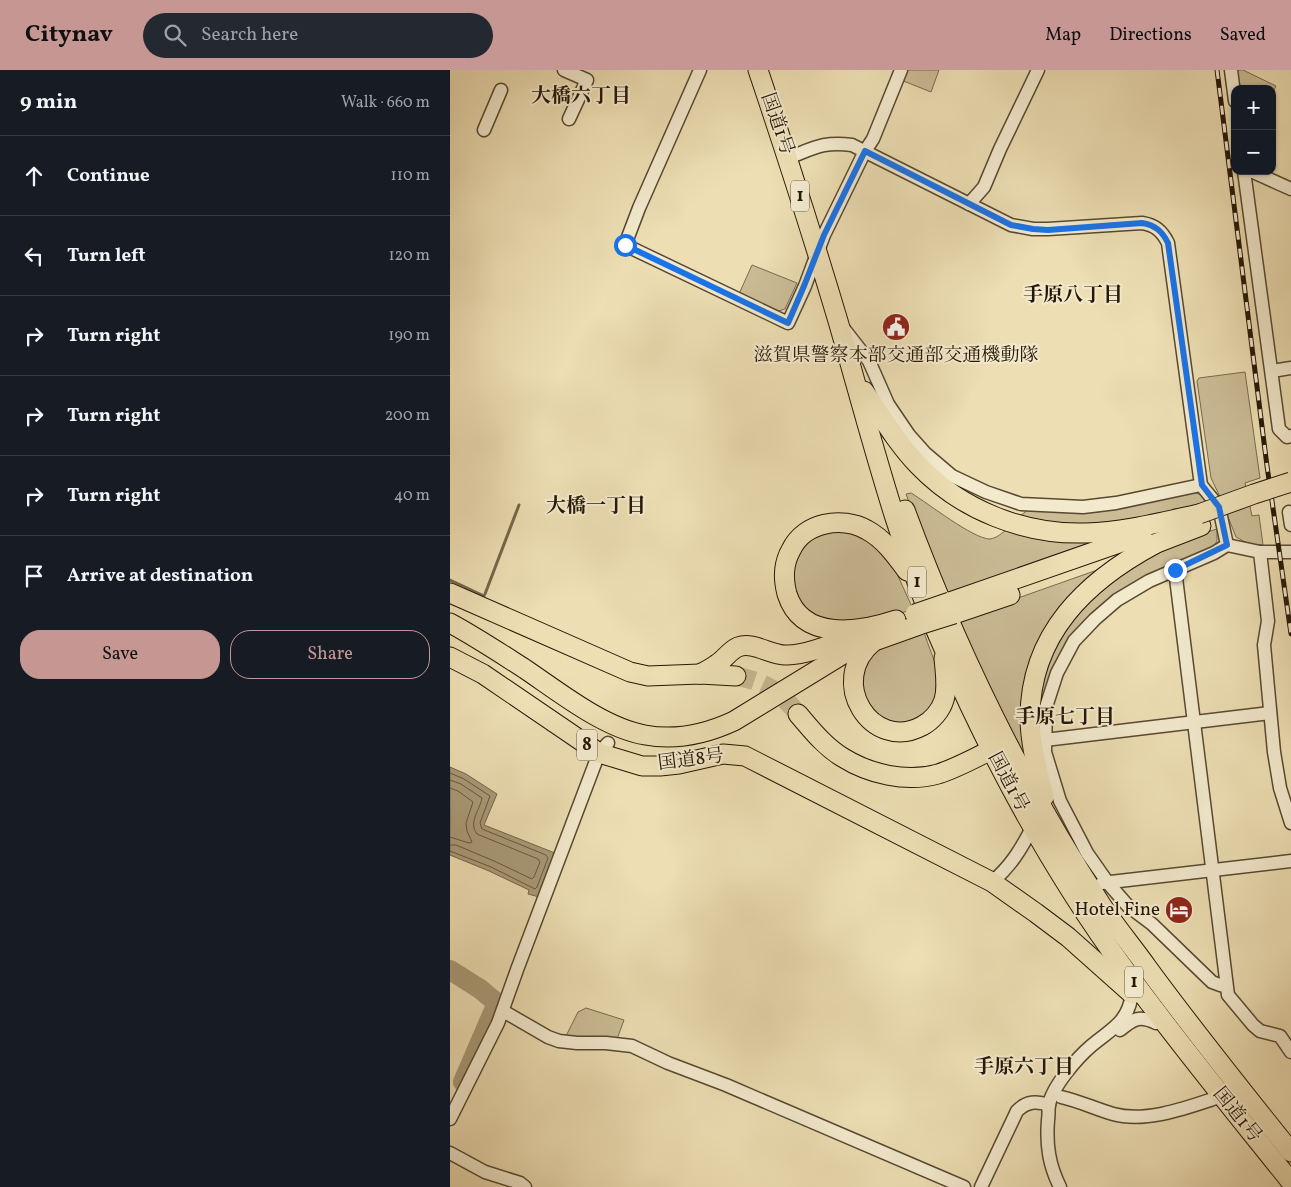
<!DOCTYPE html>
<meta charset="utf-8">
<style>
:root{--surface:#171b24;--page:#242831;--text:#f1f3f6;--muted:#9ea1a6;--line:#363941;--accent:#c59692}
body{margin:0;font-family:Vollkorn,"Noto Serif JP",serif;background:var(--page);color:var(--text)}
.controls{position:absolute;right:15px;top:15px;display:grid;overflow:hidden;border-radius:10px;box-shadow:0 1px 4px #0004}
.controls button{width:45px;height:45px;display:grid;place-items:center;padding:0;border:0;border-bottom:1px solid var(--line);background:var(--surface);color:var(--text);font:25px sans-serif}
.stop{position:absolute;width:15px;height:15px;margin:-11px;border:4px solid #1a73e8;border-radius:50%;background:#fff}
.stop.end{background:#1a73e8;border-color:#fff;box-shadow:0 1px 5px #0008}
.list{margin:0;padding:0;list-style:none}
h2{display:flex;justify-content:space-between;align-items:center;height:65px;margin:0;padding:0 20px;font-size:21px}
h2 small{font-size:16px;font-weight:400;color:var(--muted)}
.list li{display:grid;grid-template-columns:32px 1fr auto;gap:15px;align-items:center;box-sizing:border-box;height:80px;padding:0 20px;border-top:1px solid var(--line)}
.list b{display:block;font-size:19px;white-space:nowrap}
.list em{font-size:16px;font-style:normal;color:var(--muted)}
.actions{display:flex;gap:10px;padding:15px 20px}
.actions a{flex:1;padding:11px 0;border:1px solid var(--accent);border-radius:20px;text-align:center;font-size:18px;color:var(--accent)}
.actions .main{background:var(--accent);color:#111}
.icon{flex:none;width:28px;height:28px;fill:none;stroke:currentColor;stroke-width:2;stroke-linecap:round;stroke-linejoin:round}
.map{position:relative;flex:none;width:841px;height:1117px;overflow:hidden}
header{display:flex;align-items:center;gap:30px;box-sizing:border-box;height:70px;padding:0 25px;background:var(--accent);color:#111}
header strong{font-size:24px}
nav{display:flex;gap:28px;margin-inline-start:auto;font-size:18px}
.search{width:350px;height:45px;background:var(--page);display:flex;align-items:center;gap:12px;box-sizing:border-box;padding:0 18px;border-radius:28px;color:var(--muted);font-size:19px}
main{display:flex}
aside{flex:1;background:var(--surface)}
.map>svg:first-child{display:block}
</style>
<header>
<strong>Citynav</strong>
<div class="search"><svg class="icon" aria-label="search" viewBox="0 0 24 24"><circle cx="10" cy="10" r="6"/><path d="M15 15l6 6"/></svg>Search here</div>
<nav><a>Map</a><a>Directions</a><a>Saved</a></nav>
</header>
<main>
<aside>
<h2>9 min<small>Walk · 660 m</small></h2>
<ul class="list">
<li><svg class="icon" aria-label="ahead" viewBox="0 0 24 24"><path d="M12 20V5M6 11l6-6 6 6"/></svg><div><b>Continue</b></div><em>110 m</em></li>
<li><svg class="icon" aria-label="left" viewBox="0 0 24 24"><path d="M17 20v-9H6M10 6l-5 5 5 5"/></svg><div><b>Turn left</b></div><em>120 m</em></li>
<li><svg class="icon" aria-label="right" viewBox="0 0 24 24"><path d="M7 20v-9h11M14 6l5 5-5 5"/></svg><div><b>Turn right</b></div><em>190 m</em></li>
<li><svg class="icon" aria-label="right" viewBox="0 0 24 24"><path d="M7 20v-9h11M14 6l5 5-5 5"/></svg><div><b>Turn right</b></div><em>200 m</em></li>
<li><svg class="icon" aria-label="right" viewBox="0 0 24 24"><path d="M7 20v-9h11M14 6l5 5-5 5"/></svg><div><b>Turn right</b></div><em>40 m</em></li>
<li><svg class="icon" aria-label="arrive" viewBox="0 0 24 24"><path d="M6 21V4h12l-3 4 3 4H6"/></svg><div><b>Arrive at destination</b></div></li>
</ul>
<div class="actions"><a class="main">Save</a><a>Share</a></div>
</aside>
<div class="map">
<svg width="841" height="1117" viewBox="0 0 841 1117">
<rect width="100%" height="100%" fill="#eddeb3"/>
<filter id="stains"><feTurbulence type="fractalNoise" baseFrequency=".004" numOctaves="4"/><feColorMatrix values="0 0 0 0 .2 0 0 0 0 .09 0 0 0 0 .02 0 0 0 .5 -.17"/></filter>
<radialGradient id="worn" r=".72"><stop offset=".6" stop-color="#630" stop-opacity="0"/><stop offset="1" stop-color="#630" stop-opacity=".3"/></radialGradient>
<g fill="#cbbc96" stroke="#786a4e">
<path d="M456,0H489L481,22L451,10Z"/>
<path d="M786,0H793L826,16L822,23V19H789Z"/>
<path d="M302,195L347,213L335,239L329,241L289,224Z"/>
<path d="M795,302L810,408L795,413L802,446L809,445L813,475L799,474L786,467L771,429L761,408L747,311L749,308Z"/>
<path d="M740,422C749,423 755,426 758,434L657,458L567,448L578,440L647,442L682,436Z"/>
<path d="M461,423C478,433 523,469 540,469C547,468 552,463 557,459L660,470L496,527L456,424Z"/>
<path d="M384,459L418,467L442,493L463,539L416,555L366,548L349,531L342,509L346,487L361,468Z"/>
<path d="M767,459V471L764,476L718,496L694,508L640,549L591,649L589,648C590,638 590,628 592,618C606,554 654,510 710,481C728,471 748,465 767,459Z"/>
<path d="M650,499L602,555L578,695L506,550Z"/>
<path d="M474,562C478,576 485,590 488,603C492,626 477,650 454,652C450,653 445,654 442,653C435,651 427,646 420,643L408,611L410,601L425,582L444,572Z"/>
<path d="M136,938L174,950L167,969L116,966L128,942Z"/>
</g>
<path fill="#a99a78" stroke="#74664a" d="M0,697L16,704L47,724L34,755L105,783L89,827L78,824L79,820L39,801L0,785Z"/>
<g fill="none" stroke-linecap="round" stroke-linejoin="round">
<g stroke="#67583f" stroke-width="1">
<path d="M0,703L14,709L40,726L30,753L32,759L96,785L98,788L87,817L85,819L41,797L0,781"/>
<path d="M0,710L11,714L32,728C30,740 18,752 27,764L88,789L90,792L84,807L82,809L44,791L6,775H0"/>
<path d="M0,718L8,721L23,732L16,753L17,761L22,772L19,773L0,767"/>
</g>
<g stroke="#74664a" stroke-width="3">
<path d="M0,510L34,526"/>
<path d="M35,524L69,435"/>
</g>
<path stroke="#a99a78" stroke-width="20" d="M0,900L30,919L47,933L13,1012"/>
<path stroke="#c5b690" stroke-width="19" stroke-dasharray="19 9" stroke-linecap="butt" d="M286,606C315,612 329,620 348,644"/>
<defs>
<g id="minor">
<path d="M114,0L137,10L119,49"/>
<path d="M250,0L189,138L175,175L338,253L355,216L374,165L415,81L423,69L451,0"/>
<path d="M781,0L785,31"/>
<path d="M34,60L51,20"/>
<path d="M338,88C364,78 374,71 402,75L561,155L583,159H598L692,153C705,155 712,161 718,173L751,415L769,437L777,475"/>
<path d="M794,101L829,359L837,367L841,366"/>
<path d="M801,101L841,119"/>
<path d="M519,134L534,117L550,79L588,0"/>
<path d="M394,259L419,291L438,334L459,365L475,383L502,406L536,422L571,434L633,437L666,433L751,415"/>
<path d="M822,301L841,298"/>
<path d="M839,442L841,455"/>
<path d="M810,482L818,551L814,575L824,682L830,718L841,753"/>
<path d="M725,500L778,925L803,955L810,961L830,966L841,982"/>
<path d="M595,670L820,643"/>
<path d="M542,812C561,796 571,779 582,758"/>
<path d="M652,813L841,791"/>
<path d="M776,916L770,915L762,912L702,854L678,836L658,813L637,783L610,731L595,682L596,637L607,603L624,571L645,549L667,530L699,511L764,483L777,475L810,482H841"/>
<path d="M53,941L98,967L109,971L127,973H156L182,976L218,993L276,1015L514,1117"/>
<path d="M670,960C683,949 689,945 706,953"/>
<path d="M611,1027C629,1031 646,1039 663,1044C695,1053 736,1038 766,1028"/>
<path d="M0,1049L48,953L68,897L149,683L158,673"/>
<path d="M0,1083L35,1102L70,1113L75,1117"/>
<path d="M531,1117L567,1041C577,1031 586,1031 599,1035"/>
<path d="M610,1117C599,1095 596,1075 598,1050C599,1045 598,1040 599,1035C602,1017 627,988 641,976C661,959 678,953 682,924"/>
</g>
<g id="highway">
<path d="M308,0C336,83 363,167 388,251C420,362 447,473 494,579C543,691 602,801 675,900C728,973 785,1042 841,1112"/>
<path d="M414,321C431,346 447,373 468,395C511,440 574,465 636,463C674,462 712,452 749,444"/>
<path d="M455,440C506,578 571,712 652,836C666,857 682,876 697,897C743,960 792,1021 841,1082"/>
<path d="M694,478L751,456"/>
<path d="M0,523L180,602L198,606L250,604L286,606"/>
<path d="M500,532L692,465"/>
<path d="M504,544L560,525"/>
<path d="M446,550C410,562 352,572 337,524C333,509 333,494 341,480C354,452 392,446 417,460C434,469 446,486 457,501"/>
<path d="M0,553C26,567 50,583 75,599C109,622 154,658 195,665C227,671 256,664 284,651L395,583L413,575L469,555"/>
<path d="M423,572C376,611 422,683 472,656C482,651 491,640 494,630C498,617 495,601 494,588"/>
<path d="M0,587L33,604L149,683L192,696H210L229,694L273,684L295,686L542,812L586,843L618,867L682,924"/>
<path d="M250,604C256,601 262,598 267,594C275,589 279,581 288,577C304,571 321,586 337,585C359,585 386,572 407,564"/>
<path d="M348,644C361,659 374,676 392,687C419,704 456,713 488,704C510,697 530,685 551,675"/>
<path d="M594,727C588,701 580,674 580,648C580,564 636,511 705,474"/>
</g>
</defs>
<use href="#minor" stroke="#574931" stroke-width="15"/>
<use href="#highway" stroke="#251706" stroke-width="21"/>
<use href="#minor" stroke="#f3eace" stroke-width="12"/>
<use href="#highway" stroke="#eddeb3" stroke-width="19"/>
<defs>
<path id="rail" d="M767,0L817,396L841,564"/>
</defs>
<use href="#rail" stroke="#251706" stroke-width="5"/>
<use href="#rail" stroke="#f3eace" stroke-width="3" stroke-dasharray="9" stroke-linecap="butt"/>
<defs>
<g id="highway-bridge">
<path d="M749,444L804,424L841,412"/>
<path d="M465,544L500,532"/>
<path d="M472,554L504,544"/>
</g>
</defs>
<use href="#highway-bridge" stroke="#251706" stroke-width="21" stroke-linecap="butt"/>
<use href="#highway-bridge" stroke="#eddeb3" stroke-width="19"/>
</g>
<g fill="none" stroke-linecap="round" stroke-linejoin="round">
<path stroke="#1a73e8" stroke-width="6" d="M175,175L338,253L354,216L374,165L415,81L561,155L583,159L598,160L692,153C705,155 712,161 718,173L752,415L769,437L777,475L725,500"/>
</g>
<defs>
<symbol id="civic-disc" viewBox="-11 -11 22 22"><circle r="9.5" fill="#8f2418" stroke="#f3eace"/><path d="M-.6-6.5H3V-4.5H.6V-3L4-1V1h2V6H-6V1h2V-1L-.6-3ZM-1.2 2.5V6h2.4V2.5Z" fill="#fff"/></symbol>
<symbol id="hotel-disc" viewBox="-11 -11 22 22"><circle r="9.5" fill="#8f2418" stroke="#f3eace"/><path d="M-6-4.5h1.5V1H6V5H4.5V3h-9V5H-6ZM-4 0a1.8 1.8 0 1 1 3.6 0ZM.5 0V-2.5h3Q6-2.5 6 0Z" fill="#fff"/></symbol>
</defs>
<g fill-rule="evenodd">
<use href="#civic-disc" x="430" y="241" width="32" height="32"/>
<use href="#hotel-disc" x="713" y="824" width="32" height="32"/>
</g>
<g text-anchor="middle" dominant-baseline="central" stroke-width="4" stroke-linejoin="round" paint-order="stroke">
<g fill="#f3eace" stroke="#635642" stroke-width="1">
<rect x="341" y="110.5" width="18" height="31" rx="4"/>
<rect x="458" y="496.5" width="18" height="31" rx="4"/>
<rect x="127" y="659.5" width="20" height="31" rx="4"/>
<rect x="675" y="896.5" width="18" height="31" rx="4"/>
</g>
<g font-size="18" font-weight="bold" fill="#251706">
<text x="350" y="126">1</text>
<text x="467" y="512">1</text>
<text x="137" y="675">8</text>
<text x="684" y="912">1</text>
</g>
<g font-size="19" fill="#251706" stroke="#f3eace">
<text transform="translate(327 54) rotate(71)">国道1号</text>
<text transform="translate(241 690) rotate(-7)">国道8号</text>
<text transform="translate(558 712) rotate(62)">国道1号</text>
<text transform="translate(787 1045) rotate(51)">国道1号</text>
</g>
<g font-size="19" fill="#251706" stroke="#f3eace">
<text x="446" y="286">滋賀県警察本部交通部交通機動隊</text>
<text x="710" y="840" text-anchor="end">Hotel Fine</text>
</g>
<g font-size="20" font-weight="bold" fill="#251706" stroke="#f3eace">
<text x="131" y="27">大橋六丁目</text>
<text x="623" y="226">手原八丁目</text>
<text x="146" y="437">大橋一丁目</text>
<text x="615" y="648">手原七丁目</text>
<text x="574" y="998">手原六丁目</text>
</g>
</g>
<rect width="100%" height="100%" filter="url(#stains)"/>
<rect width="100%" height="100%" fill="url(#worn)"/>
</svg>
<div class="controls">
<button>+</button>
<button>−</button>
</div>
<div class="stop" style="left:175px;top:175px"></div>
<div class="stop end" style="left:725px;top:500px"></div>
</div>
</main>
